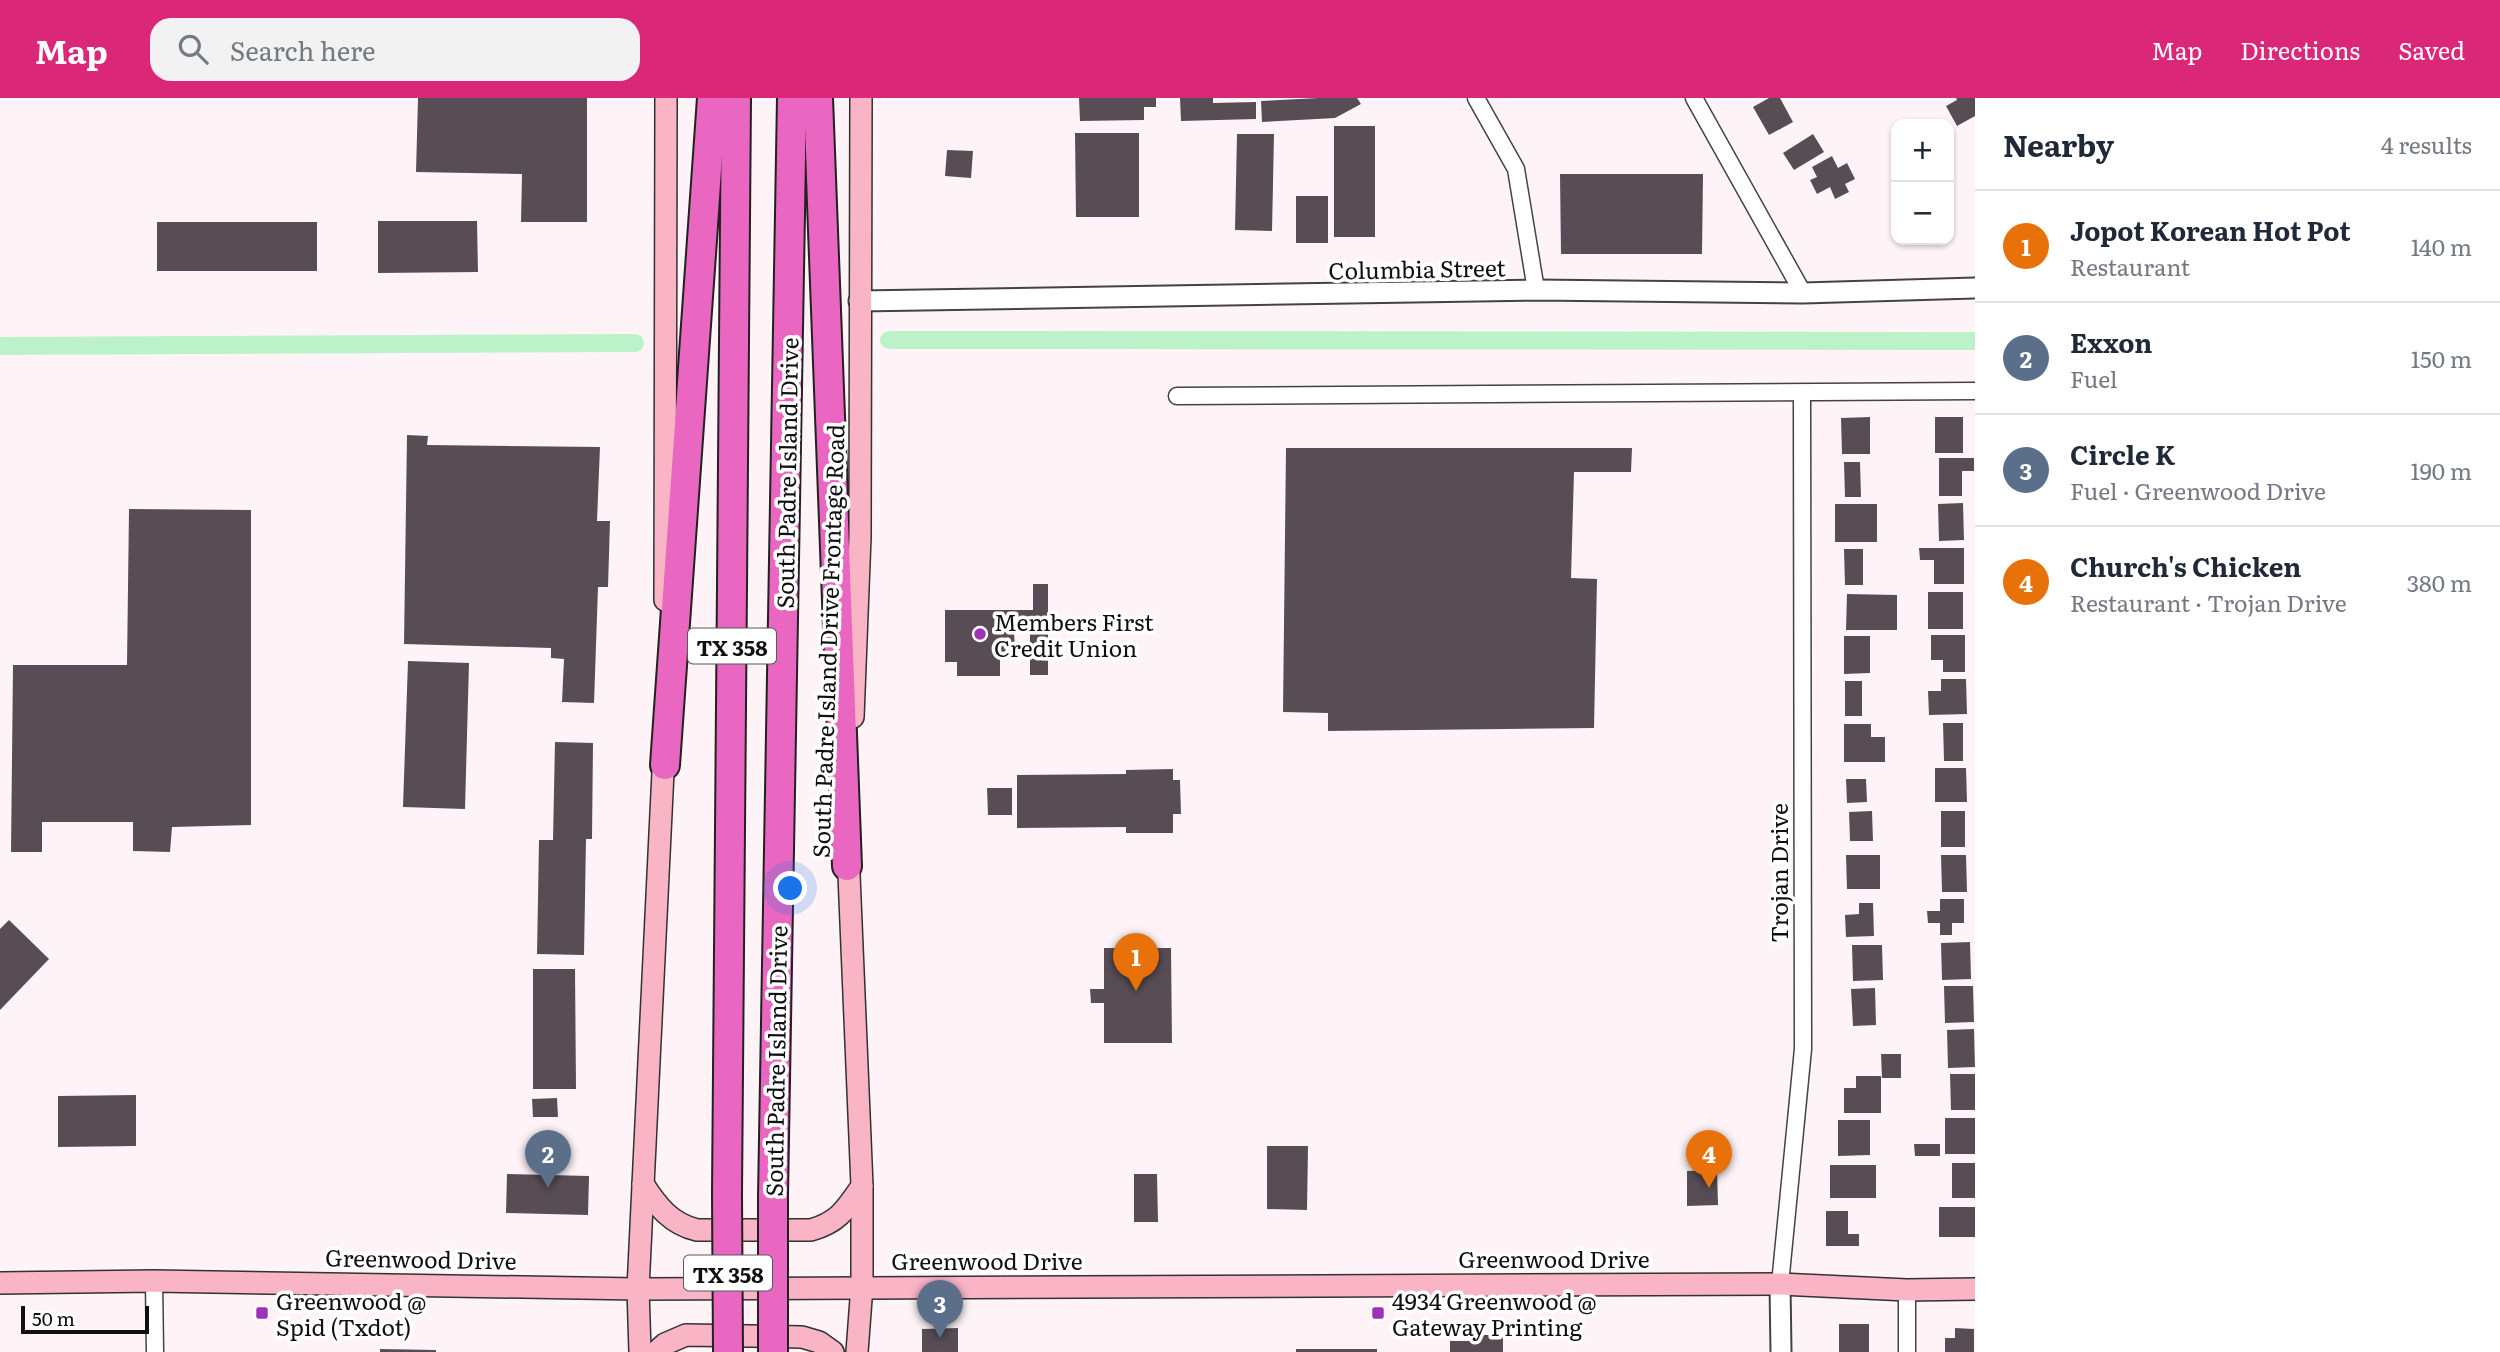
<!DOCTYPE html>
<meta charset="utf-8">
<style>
:root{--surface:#fff;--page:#f2f2f3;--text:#1f2937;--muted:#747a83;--line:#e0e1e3;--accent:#db2777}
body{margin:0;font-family:Literata,serif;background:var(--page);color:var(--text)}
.controls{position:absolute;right:21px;top:21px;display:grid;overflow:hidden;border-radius:14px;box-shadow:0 2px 5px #0004}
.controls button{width:63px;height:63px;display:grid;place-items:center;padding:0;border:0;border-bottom:2px solid var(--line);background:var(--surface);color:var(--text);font:35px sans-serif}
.scale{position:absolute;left:21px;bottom:18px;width:128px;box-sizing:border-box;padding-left:7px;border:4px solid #101010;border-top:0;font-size:19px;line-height:24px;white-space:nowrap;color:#101010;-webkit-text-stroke:5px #fff;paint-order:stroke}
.you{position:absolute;left:791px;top:791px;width:24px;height:24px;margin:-18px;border:5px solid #fff;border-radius:50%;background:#1a73e8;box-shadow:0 0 0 10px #1a73e833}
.badge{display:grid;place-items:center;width:46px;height:46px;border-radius:50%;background:var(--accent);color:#fff;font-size:23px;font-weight:700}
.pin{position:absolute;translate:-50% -58px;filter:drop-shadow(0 2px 4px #0008)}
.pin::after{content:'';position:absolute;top:37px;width:24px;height:21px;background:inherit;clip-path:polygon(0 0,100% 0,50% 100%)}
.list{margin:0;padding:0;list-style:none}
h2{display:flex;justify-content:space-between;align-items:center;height:91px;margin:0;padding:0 28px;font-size:30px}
h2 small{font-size:23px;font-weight:400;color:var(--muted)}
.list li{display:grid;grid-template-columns:46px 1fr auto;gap:21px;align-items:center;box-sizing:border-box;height:112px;padding:0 28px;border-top:2px solid var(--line)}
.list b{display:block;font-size:26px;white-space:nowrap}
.list p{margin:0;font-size:23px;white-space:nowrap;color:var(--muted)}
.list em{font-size:23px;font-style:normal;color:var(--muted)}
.icon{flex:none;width:38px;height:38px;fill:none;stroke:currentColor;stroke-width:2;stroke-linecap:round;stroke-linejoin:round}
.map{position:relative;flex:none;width:1975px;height:1254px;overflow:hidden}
header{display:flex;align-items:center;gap:42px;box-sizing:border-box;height:98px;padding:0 35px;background:var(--accent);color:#fff}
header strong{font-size:33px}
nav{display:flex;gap:38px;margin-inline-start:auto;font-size:24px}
.search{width:490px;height:63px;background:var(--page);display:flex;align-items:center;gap:18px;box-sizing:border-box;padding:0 24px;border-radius:21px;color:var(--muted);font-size:26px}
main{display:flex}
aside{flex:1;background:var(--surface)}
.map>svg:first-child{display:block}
</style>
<header>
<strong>Map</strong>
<div class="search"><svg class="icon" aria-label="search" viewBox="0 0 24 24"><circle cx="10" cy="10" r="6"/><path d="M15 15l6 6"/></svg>Search here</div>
<nav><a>Map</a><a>Directions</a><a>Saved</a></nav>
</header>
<main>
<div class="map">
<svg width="1975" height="1254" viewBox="0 0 1975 1254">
<rect width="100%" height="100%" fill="#fef4f7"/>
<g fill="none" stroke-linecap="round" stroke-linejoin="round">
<g stroke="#bcf2c9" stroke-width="18">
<path d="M889,242L1975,243"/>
<path d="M0,248L635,245"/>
</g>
</g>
<g fill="#584d55">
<path d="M418,0H587V124H521L522,76L416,74Z"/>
<path d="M1079,0H1156V9H1144V22L1080,23Z"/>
<path d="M1180,0H1213V5L1256,4V21L1181,23Z"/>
<path d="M1319,0H1357L1361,6L1335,20L1262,24L1261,3Z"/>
<path d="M1769,0H1780L1793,24L1769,37L1753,9Z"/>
<path d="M1956,0H1975V18L1957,28L1946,8L1957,2Z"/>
<rect x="1334" y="28" width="41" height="111"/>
<path d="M1075,35H1139V119H1076Z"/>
<path d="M1237,36H1274L1272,133L1235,132Z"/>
<path d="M1813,36L1824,54L1794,72L1783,55Z"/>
<path d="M947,52L973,53L971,80L945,78Z"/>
<path d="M1832,58L1838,70L1847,65L1855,81L1845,86L1849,94L1835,101L1830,89L1817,96L1810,82L1817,79L1812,69Z"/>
<path d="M1560,76H1703L1702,156H1561Z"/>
<rect x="1296" y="98" width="32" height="47"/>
<path d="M378,123H477L478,174L378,175Z"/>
<rect x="157" y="124" width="160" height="49"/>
<path d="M1870,319V356H1842L1841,320Z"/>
<rect x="1935" y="319" width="28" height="36"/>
<path d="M407,337L428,338L427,347L600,349L597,423H610L608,489H598L594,605L562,604L564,561L551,560V550L404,546Z"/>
<path d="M1286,350H1632L1631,374H1574L1571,480L1597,481L1594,630L1328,633V615L1283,614Z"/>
<path d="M1939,360H1974V373H1962V398H1939Z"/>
<path d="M1844,364H1860L1861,399H1845Z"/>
<path d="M1963,405L1964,442L1939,443L1938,406Z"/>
<rect x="1835" y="406" width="42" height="38"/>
<path d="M129,411L251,412V727L172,729L170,754L133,753V724H42V754H11L13,567H127Z"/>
<path d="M1919,450H1964V486H1934V462H1920Z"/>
<path d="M1844,451H1863V487H1845Z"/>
<path d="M1033,486H1048V577H1030V533H1014L1015,554H1000V578H957V564H945V512H1033Z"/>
<rect x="1928" y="494" width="35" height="37"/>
<path d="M1847,496L1897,497V532H1846Z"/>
<path d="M1931,537H1965V574H1943V562H1931Z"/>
<path d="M1844,538H1870V575L1844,576Z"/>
<path d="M408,563L469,565L465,711L403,709Z"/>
<path d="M1941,581H1966L1967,616L1929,617L1928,593H1941Z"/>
<rect x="1845" y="583" width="17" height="35"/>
<path d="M1943,625H1963V663H1944Z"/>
<path d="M1844,626H1871V639H1885V664H1844Z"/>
<path d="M555,644L593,645L592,741H586L584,857L537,856L539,742H553Z"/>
<path d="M1935,670H1966L1967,704H1935Z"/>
<path d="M1173,671V682H1180L1181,716H1173V735H1126V729L1017,730V677L1126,676V672Z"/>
<path d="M1846,681H1866L1867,704L1847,705Z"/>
<path d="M987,690H1012V717H988Z"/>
<path d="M1872,713L1873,743H1850L1849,714Z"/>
<rect x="1941" y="713" width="24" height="36"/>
<path d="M1846,757H1880V791H1847Z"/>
<path d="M1941,757H1966L1967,794H1942Z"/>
<path d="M1940,801H1964V825H1952V837H1940V825H1928L1927,813H1940Z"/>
<path d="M1859,805H1873L1874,838L1846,839L1845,817L1859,816Z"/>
<path d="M9,822L49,861L0,912V831Z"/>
<path d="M1970,844L1971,881L1942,882L1941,845Z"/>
<path d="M1852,847H1882L1883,882L1853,883Z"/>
<path d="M1104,850H1171L1172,945H1104V905H1091L1090,891H1104Z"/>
<path d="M533,871H575L576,991H533Z"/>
<path d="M1944,888H1973L1974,924L1945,925Z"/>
<path d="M1875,890L1876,927L1853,928L1851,891Z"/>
<path d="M1974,931L1975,969L1948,970L1947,932Z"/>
<path d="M1881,956H1901V980H1882Z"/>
<path d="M1950,976H1975V1012H1951Z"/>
<path d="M1856,978H1881V1015H1844V990H1856Z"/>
<path d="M136,997V1048L58,1049V998Z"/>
<path d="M557,1000L558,1019H533L532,1001Z"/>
<rect x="1945" y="1020" width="30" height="36"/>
<path d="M1838,1022H1870V1057L1838,1058Z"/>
<path d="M1914,1046H1940V1058H1915Z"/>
<path d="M1267,1048H1308L1307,1112L1267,1111Z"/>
<rect x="1952" y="1065" width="23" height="35"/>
<rect x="1830" y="1067" width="46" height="33"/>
<path d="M1717,1072L1718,1107L1687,1108V1073Z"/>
<path d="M507,1076L589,1078L588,1117L506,1115Z"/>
<path d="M1134,1076H1157L1158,1124H1134Z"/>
<rect x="1939" y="1109" width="36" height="30"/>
<path d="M1826,1113H1848V1136H1859V1148H1826Z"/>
<rect x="1839" y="1226" width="30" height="28"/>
<path d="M958,1230V1254H922V1231Z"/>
<path d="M1955,1230L1974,1231V1254H1945V1240H1955Z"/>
<path d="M1470,1237H1503V1254H1450V1243H1470Z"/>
<path d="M380,1251L436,1252V1254H380Z"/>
<rect x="1296" y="1251" width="81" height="3"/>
</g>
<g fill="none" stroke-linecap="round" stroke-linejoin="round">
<defs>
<g id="minor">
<path d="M1476,0L1516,71L1536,192"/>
<path d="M1694,0L1803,195"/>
<path d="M1177,298L1975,293"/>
<path d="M154,1183L155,1254"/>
<path d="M1780,1186L1803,951L1802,296"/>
<path d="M1907,1192V1254"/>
</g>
<g id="tertiary">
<path d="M859,203L1536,192L1803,195L1975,190"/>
<path d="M1780,1186L1781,1254"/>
</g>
<g id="secondary">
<path d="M665,502L666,0"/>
<path d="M853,619L860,439L861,0"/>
<path d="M848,753L862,1088V1188L857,1254"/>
<path d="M643,1086C657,1108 671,1126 697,1132H811C839,1124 846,1111 862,1088"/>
<path d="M0,1185L154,1183L638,1191L1780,1186L1907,1192L1975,1191"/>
<path d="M640,1254L638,1191L664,653"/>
<path d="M656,1254L665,1246L686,1237L802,1239L819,1244L833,1254"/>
</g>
<g id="motorway">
<path d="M818,0L847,768"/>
<path d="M665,667L712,0"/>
<path d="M727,1096L736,0"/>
<path d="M773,1098L792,0"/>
</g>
</defs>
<use href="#minor" stroke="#434343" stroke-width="19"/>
<use href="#tertiary" stroke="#434343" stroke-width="23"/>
<use href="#secondary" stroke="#323232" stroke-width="24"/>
<use href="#motorway" stroke="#212121" stroke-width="32"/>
<use href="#minor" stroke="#fff" stroke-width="16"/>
<use href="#tertiary" stroke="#fff" stroke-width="19"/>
<use href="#secondary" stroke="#f9b4c6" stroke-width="21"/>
<use href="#motorway" stroke="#e967c0" stroke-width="28"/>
<defs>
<g id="motorway-bridge">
<path d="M727,1096L728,1254"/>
<path d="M773,1098V1254"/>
</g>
</defs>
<use href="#motorway-bridge" stroke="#212121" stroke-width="32" stroke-linecap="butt"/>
<use href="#motorway-bridge" stroke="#e967c0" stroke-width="28"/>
</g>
<g fill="#9d32b6" stroke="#fff" stroke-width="2.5">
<circle cx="980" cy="536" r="7"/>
<rect x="255" y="1208" width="14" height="14" rx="3.5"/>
<rect x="1371" y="1208" width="14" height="14" rx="3.5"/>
</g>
<g text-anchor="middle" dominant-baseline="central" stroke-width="7" stroke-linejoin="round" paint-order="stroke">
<g fill="#fff" stroke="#585858" stroke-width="2">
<rect x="688" y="530.5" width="88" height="35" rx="5"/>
<rect x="684" y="1157.5" width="88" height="35" rx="5"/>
</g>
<g font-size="21" font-weight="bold" fill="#101010">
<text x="732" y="548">TX 358</text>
<text x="728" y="1175">TX 358</text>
</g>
<g font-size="23" fill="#101010" stroke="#fff">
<text transform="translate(1417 170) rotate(-1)">Columbia Street</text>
<text transform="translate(786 375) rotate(-89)">South Padre Island Drive</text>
<text transform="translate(827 543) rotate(-88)">South Padre Island Drive Frontage Road</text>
<text transform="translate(1778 775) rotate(-90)">Trojan Drive</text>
<text transform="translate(775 963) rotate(-89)">South Padre Island Drive</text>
<text transform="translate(421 1160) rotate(1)">Greenwood Drive</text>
<text x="1554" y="1160">Greenwood Drive</text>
<text x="987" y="1162">Greenwood Drive</text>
</g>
<g font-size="23" fill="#101010" stroke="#fff" text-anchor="start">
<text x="994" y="523">Members First<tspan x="994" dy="26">Credit Union</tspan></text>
<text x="276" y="1202">Greenwood @<tspan x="276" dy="26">Spid (Txdot)</tspan></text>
<text x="1392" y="1202">4934 Greenwood @<tspan x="1392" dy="26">Gateway Printing</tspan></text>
</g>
</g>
</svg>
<div class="controls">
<button>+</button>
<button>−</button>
</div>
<div class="scale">50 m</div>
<div class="you"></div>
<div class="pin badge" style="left:1136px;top:893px;background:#e8710a">1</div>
<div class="pin badge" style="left:548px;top:1090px;background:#5c6f8a">2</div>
<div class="pin badge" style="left:940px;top:1240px;background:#5c6f8a">3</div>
<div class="pin badge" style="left:1709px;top:1090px;background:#e8710a">4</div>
</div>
<aside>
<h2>Nearby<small>4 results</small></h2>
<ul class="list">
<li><span class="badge" style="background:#e8710a">1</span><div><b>Jopot Korean Hot Pot</b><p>Restaurant</p></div><em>140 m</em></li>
<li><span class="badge" style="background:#5c6f8a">2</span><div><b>Exxon</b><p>Fuel</p></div><em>150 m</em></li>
<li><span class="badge" style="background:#5c6f8a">3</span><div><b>Circle K</b><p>Fuel · Greenwood Drive</p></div><em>190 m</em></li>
<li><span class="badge" style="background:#e8710a">4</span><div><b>Church's Chicken</b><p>Restaurant · Trojan Drive</p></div><em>380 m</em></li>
</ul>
</aside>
</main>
